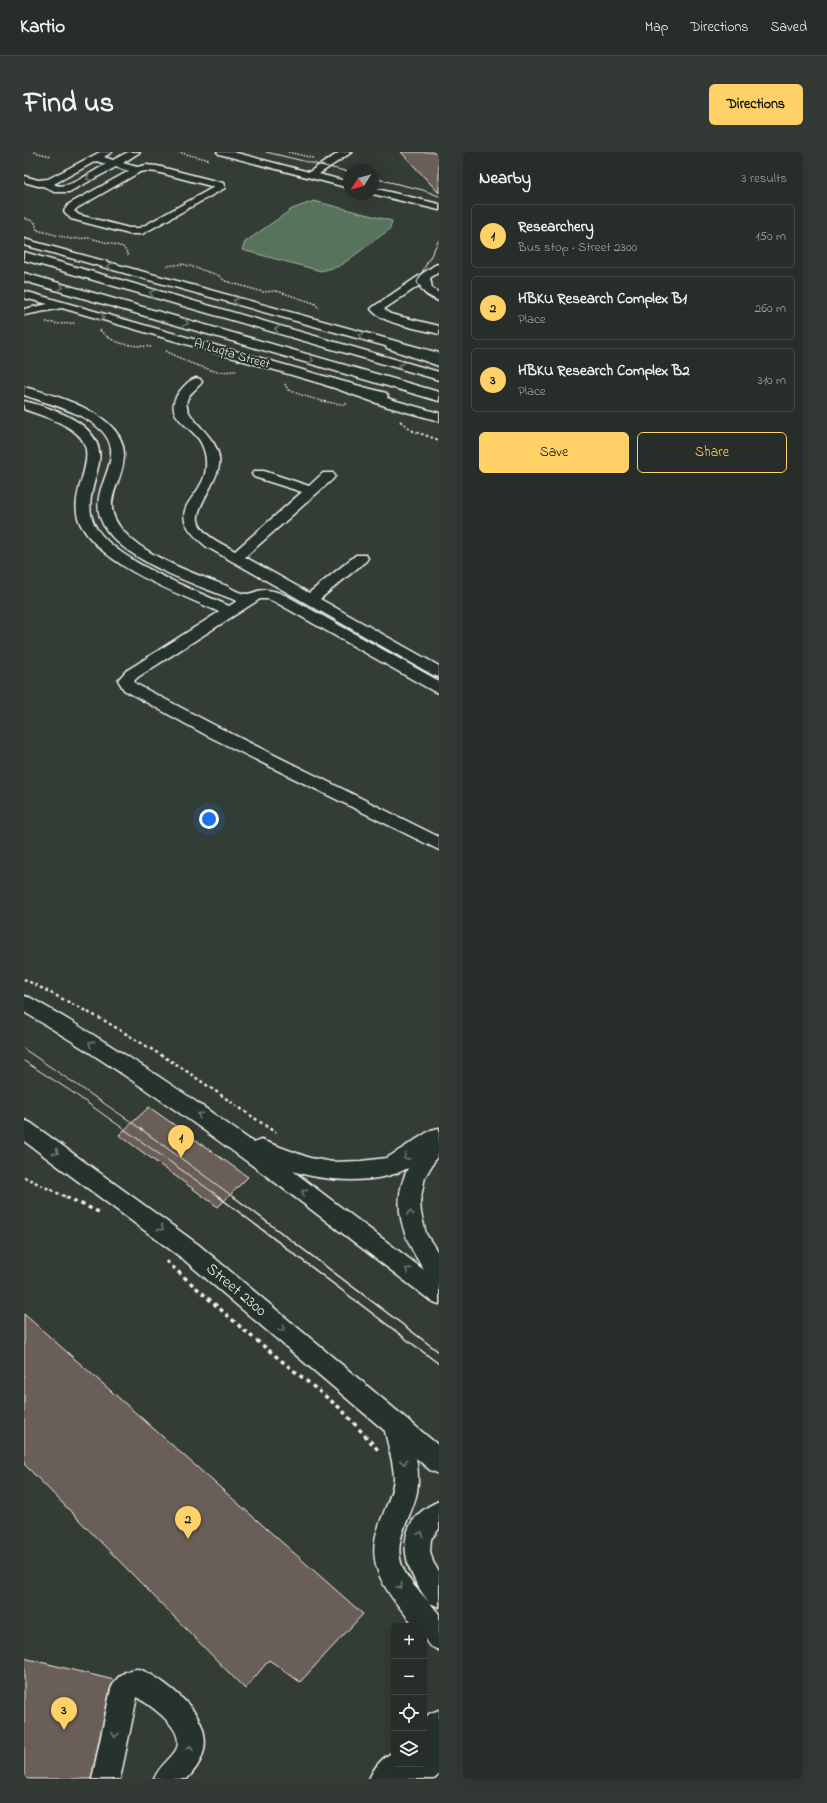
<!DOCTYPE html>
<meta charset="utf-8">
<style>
:root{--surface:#272d28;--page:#333934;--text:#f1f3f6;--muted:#a4a8a8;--line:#434945;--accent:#ffd166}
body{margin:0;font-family:"Indie Flower",sans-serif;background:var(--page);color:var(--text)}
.controls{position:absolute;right:12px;bottom:12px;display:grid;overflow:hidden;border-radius:6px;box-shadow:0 4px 16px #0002}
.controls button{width:36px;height:36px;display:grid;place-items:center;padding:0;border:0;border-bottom:1px solid var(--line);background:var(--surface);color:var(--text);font:20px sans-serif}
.compass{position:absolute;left:319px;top:12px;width:36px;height:36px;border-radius:50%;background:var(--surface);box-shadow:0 4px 16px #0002;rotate:233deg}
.you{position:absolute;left:185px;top:667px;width:14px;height:14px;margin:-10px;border:3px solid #fff;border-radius:50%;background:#1a73e8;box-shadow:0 0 0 6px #1a73e833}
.badge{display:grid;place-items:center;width:26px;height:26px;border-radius:50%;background:var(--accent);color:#111;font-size:13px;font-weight:700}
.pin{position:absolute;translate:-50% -33px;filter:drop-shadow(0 1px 2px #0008)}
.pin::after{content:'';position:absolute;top:21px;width:14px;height:12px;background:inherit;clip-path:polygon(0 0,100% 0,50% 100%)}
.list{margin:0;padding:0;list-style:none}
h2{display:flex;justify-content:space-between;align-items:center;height:52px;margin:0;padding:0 16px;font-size:17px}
h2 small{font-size:13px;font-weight:400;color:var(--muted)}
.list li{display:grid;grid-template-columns:26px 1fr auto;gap:12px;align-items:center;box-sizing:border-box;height:64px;margin:0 8px 8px;padding:0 8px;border:1px solid var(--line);border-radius:6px}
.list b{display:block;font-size:15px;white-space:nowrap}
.list p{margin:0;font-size:13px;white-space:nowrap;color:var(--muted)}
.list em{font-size:13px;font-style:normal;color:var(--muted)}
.actions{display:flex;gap:8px;padding:12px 16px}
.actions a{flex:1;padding:9px 0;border:1px solid var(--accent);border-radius:6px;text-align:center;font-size:14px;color:var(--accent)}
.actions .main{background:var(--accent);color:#111}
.icon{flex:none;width:22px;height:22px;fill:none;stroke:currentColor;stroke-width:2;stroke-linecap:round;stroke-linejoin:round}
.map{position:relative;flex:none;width:415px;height:1627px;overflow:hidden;border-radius:6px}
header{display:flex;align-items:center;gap:24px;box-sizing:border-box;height:56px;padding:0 20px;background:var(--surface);border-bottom:1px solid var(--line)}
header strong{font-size:19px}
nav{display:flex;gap:22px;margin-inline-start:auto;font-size:14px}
.intro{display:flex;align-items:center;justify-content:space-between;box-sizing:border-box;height:96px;padding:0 24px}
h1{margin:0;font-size:28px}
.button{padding:10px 18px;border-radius:6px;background:var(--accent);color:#111;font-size:14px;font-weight:700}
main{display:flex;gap:24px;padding:0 24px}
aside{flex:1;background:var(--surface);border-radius:6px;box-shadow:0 4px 16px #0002}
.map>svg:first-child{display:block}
</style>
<header>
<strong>Kartio</strong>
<nav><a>Map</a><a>Directions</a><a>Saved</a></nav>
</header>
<div class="intro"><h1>Find us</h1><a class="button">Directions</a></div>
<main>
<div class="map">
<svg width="415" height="1627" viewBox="0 0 415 1627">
<rect width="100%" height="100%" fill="#343c36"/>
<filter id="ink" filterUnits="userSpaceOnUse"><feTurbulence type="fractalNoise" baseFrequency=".025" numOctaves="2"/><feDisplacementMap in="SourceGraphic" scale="8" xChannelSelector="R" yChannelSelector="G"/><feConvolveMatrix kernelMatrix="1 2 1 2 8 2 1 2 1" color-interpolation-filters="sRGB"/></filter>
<g filter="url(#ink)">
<path fill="#56735c" stroke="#a5b2a2" d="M290,49L368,69L366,77L316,114L297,119L218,98L221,90L268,57Z"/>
<g fill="#6b5f59" stroke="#f4f1e8">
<path d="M377,0H415V41Z"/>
<path d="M125,955L224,1025L194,1055L95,983Z"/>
<path d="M0,1162L339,1462L276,1530L245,1508L221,1537L0,1312Z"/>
<path d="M0,1506L90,1528L86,1537L67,1627H0Z"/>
</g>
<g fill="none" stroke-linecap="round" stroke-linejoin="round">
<defs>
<g id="minor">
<path d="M76,0H88L80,5L89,8L104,0H116L99,11L113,15L122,13L133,14L199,31L201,36L118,82H105L47,67L40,59L45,52L105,19L92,15L45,40H30L19,34H14L0,30V24L14,28L24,27ZM72,9L82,12C71,18 41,40 30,32ZM122,19L133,20L190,35L116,76H105L55,63L50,59L53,56L116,20Z"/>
<path d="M193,0H209L285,20L316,0H328L295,22L325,30V36L195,2Z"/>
<path d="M349,36L415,52V58L349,42Z"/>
<path d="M0,87L415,201V209L0,93Z"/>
<path d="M415,112V120L406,126L408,136L415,141V149C407,147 398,141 396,133L360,157L366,162L415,174V182C397,177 358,172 347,157L349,155L411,113Z"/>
<path d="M0,139L310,227L369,248L415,261V269L361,254L302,233L38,156L0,163V157L24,152L0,146Z"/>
<path d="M172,226L176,227L178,230C174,236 165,241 163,248C157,267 199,284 195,313C193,330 171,356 174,369C178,384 199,392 211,399L278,340L230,325L228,322L230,319H240L285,334L299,321H309L311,324L309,327L221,405L285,441L332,403H342L344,406L342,409L296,447L415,514V525L409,523L183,395C131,353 185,350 182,309C182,303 179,294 176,289C165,272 137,263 156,239C160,234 165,228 172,226Z"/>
<path d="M0,235C31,243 100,262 100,302C100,334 72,350 101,381C123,405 173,423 203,434C208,437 217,442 223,442C225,442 231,440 234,439C244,436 254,440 263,444L415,529V541L409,539L253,451L244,447H236L114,525L110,529L112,532L194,575L415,685V698L182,583L100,538L94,528L102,519L195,460C152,440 82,416 58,375C38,342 81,305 52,281C38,269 18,264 0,257V249C32,257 85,274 74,315C69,337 60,356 73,377C95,410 168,437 205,454L213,449C176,434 101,410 80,374C72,360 73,346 79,331C83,320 88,308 87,296C82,265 25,252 0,243Z"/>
<path d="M0,844L7,846C84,890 158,938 230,991L237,988L286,1006L309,1010L337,1009L363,1006L407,978L415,976V1001L401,1025L396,1050L397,1061L402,1082L415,1102V1152L407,1149C275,1048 144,945 0,860ZM384,1016C366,1052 379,1086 400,1118L269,1019C301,1030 354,1033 384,1016Z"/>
<path d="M0,968L7,971L175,1093L415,1294V1322L406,1318L392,1306C394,1317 395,1328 393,1340C388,1366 367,1389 379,1416C384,1429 396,1440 405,1450C378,1416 366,1370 415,1349V1377L407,1387L406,1399L409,1410L415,1420V1455L406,1451L415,1462V1498C401,1493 400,1488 400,1474H391C366,1444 339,1415 355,1374C360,1358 368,1344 370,1327C370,1311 364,1295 361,1279L159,1107L0,989Z"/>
<path d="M115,1517C128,1522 138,1529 149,1538C180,1564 195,1594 163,1627H130C135,1614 145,1609 152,1598C163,1578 127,1554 113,1545L96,1627H68L87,1537C92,1525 101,1517 115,1517Z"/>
<path d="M415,1558V1623L410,1627H345C350,1616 358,1605 370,1600V1612H400V1568L405,1562Z"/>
</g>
<g id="major">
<path d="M0,100L415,220V228L0,108Z"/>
<path d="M0,121L415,240V249L0,129Z"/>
<path d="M368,189L415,205V214L363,196L361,193L363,190Z"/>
<path d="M306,226L362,241L364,244L362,247L357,248L301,233L299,230L301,227Z"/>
</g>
</defs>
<use href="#minor" stroke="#f4f1e8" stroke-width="3"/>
<use href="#major" stroke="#f4f1e8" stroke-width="3"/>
<g stroke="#f4f1e8" stroke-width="1.5" stroke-dasharray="1.5 1.5" stroke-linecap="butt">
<path d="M10,0L27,4"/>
<path d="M154,0L186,8"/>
<path d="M264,0L289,6"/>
<path d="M0,66L11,70L13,78L47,87L66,86L99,95L105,104"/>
<path d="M142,114L159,112L194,123L201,129L239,140L253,139L290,151L295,156"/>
<path d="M22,170L36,172L51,171"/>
<path d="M76,178C90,194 108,193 128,195"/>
<path d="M142,199L166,211L193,220L213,219"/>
<path d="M261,232L264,238C283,245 302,252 323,252"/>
</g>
<path stroke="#f4f1e8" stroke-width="2" stroke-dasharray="2.5 2.5" stroke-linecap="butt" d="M376,269L389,279L415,288"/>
<g stroke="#f4f1e8" stroke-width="2.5" stroke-dasharray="3 3" stroke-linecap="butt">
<path d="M0,827L81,869L155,914L252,981"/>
<path d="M0,1025L44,1046"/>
</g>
<g stroke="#f4f1e8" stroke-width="3.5" stroke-dasharray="4 4" stroke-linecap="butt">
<path d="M42,1045L77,1061"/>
<path d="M142,1109L221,1179L317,1257L355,1299"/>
</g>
<use href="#minor" fill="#26332d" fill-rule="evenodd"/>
<use href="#major" fill="#26332d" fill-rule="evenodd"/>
<g stroke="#f4f1e8" stroke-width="1">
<path d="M242,0L325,20"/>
<path d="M349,26L399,38L415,44"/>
<path d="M415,88L393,130L399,141L415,150"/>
<path d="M0,897L106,969L211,1046"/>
<path d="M0,909L45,938L197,1046"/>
</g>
<g stroke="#f4f1e8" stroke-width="1.5">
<path d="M195,1045L415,1212"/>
<path d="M210,1045L415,1200"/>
</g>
</g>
<defs><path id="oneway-chevron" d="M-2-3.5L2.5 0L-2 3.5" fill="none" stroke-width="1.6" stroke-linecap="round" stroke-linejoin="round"/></defs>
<g stroke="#6e766e">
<use href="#oneway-chevron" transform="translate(65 26) rotate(151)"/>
<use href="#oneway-chevron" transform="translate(86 114) rotate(-164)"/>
<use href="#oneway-chevron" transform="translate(37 135) rotate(16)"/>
<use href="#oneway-chevron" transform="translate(128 141) rotate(-164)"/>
<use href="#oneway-chevron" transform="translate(212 149) rotate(-164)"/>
<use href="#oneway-chevron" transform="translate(78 165) rotate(16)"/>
<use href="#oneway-chevron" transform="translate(162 171) rotate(16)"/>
<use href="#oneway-chevron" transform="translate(253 177) rotate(-164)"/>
<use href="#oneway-chevron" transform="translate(337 184) rotate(-164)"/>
<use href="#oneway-chevron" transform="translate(287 208) rotate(16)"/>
<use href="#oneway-chevron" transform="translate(377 214) rotate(-164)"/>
<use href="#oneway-chevron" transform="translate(67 892) rotate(-148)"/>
<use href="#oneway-chevron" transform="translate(176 963) rotate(-146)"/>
<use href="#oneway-chevron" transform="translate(32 1000) rotate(36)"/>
<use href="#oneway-chevron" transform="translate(382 1005) rotate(148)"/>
<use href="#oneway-chevron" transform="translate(280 1040) rotate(-143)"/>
<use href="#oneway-chevron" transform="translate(386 1061) rotate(-93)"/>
<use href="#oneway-chevron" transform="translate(137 1076) rotate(37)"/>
<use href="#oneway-chevron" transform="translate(384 1118) rotate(-143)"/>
<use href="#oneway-chevron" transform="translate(258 1177) rotate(40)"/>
<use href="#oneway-chevron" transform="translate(380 1310) rotate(80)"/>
<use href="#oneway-chevron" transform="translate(397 1382) rotate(-66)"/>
<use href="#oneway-chevron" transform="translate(376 1434) rotate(52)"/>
<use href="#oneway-chevron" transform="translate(91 1583) rotate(101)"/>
<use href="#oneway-chevron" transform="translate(166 1596) rotate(-78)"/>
</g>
</g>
<g text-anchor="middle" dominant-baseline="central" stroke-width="4" stroke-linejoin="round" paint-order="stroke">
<g font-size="13" fill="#f4f1e8" stroke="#26332d">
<text transform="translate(208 202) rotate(16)">Al Luqta Street</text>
</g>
<g font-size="16" fill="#f4f1e8" stroke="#26332d">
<text transform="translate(212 1138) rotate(40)">Street 2300</text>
</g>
</g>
</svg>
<div class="controls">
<button>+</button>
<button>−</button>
<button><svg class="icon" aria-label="locate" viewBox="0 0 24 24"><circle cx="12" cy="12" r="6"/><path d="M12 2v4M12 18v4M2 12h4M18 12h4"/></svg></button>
<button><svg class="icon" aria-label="layers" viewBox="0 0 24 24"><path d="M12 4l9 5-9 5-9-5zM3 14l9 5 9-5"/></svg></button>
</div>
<svg class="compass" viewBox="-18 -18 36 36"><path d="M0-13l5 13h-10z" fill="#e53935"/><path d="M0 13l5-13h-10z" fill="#a4a8a8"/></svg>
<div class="you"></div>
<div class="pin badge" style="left:157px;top:1006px">1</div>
<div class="pin badge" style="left:164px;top:1387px">2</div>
<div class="pin badge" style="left:40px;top:1578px">3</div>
</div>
<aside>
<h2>Nearby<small>3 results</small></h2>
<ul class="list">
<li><span class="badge">1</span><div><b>Researchery</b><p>Bus stop · Street 2300</p></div><em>150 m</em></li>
<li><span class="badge">2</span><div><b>HBKU Research Complex B1</b><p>Place</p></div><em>260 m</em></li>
<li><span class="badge">3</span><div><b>HBKU Research Complex B2</b><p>Place</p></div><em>310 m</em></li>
</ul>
<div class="actions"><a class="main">Save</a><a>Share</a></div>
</aside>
</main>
